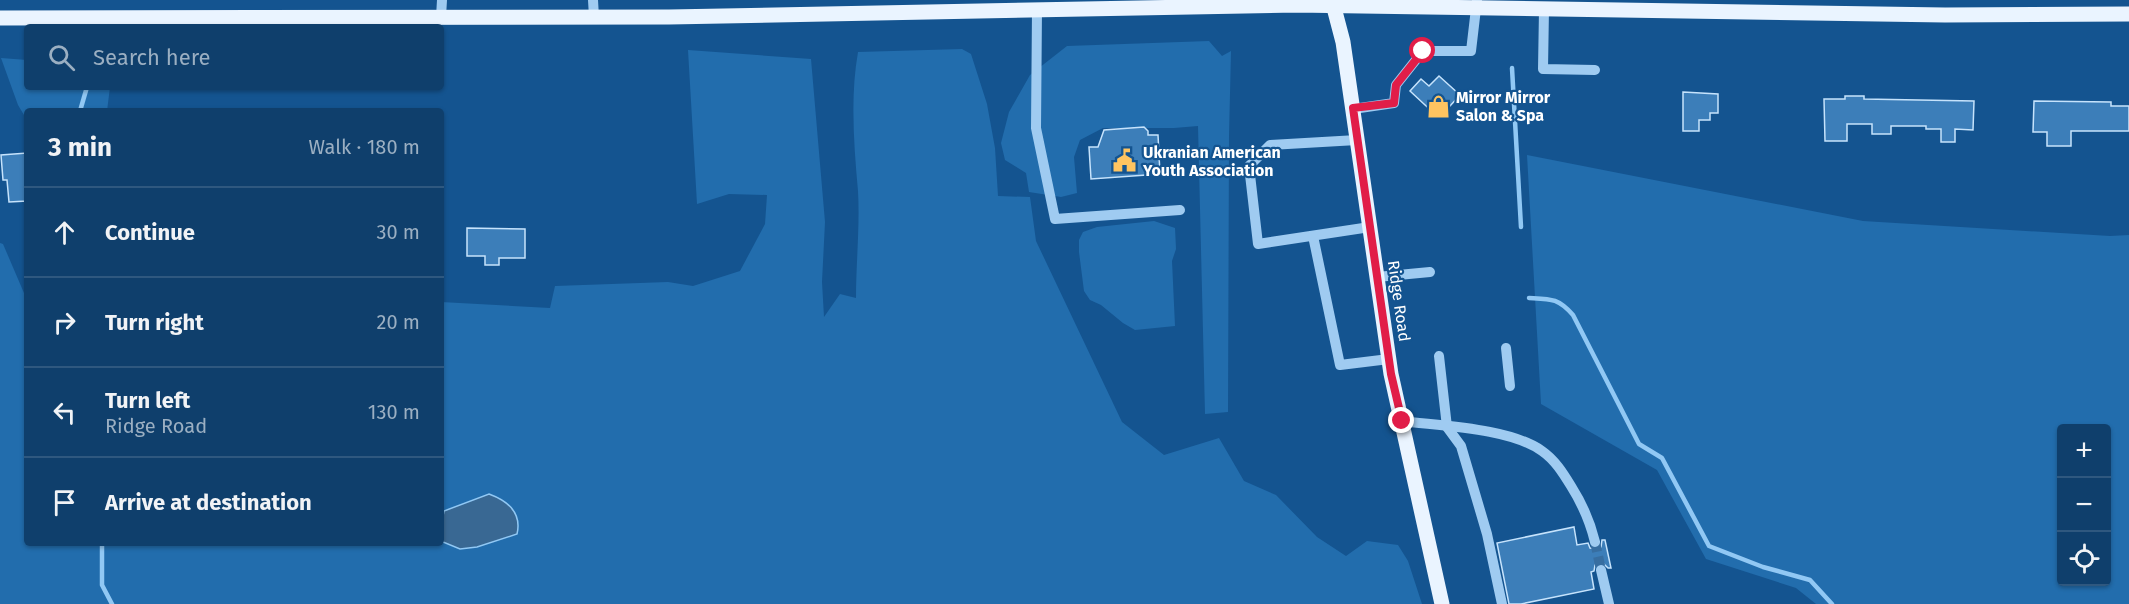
<!DOCTYPE html>
<meta charset="utf-8">
<style>
:root{--surface:#0f3f6c;--page:#184672;--text:#f1f3f6;--muted:#9bafc2;--line:#2f587f}
body{margin:0;font-family:"Fira Sans",sans-serif;background:var(--page);color:var(--text)}
.controls{position:absolute;right:18px;bottom:18px;display:grid;overflow:hidden;border-radius:6px;box-shadow:0 2px 4px #0004}
.controls button{width:54px;height:54px;display:grid;place-items:center;padding:0;border:0;border-bottom:2px solid var(--line);background:var(--surface);color:var(--text);font:30px sans-serif}
.stop{position:absolute;width:18px;height:18px;margin:-14px;border:4px solid #e11d48;border-radius:50%;background:#fff}
.stop.end{background:#e11d48;border-color:#fff;box-shadow:0 2px 6px #0008}
.list{margin:0;padding:0;list-style:none}
h2{display:flex;justify-content:space-between;align-items:center;height:78px;margin:0;padding:0 24px;font-size:26px}
h2 small{font-size:20px;font-weight:400;color:var(--muted)}
.list li{display:grid;grid-template-columns:39px 1fr auto;gap:18px;align-items:center;box-sizing:border-box;height:90px;padding:0 24px;border-top:2px solid var(--line)}
.list b{display:block;font-size:22px;white-space:nowrap}
.list p{margin:0;font-size:20px;white-space:nowrap;color:var(--muted)}
.list em{font-size:20px;font-style:normal;color:var(--muted)}
.icon{flex:none;width:33px;height:33px;fill:none;stroke:currentColor;stroke-width:2;stroke-linecap:round;stroke-linejoin:round}
.map{position:relative;flex:none;width:2129px;height:604px;overflow:hidden}
.search{position:absolute;background:var(--surface);box-shadow:0 2px 4px #0004;left:24px;top:24px;width:420px;height:66px;display:flex;align-items:center;gap:15px;box-sizing:border-box;padding:0 21px;border-radius:6px;color:var(--muted);font-size:22px}
.panel{position:absolute;background:var(--surface);box-shadow:0 2px 4px #0004;left:24px;top:108px;width:420px;height:438px;border-radius:6px}
.map>svg:first-child{display:block}
</style>
<div class="map">
<svg width="2129" height="604" viewBox="0 0 2129 604">
<rect width="100%" height="100%" fill="#145490"/>
<g fill="#226dad" fill-rule="evenodd">
<path d="M1209,41L1222,56L1231,51L1229,136L1228,412L1205,414L1198,126L1174,128H1103L1080,140L1074,157L1077,193L1061,197L1029,192L1026,173L1005,160L1001,143L1009,112L1030,75L1067,46Z"/>
<path d="M962,49L971,54L987,104L995,148L998,196L1030,197L1036,241L1122,422L1164,455L1219,438L1244,481L1276,495L1317,537L1346,556L1367,541L1398,545L1408,561L1422,604H0V243L3,244L27,300V543H441V302L550,308L555,286L668,282L693,286L740,271L765,224L767,195L729,194L697,204L688,50L811,59L825,222L822,282L824,317L840,294L856,298C856,263 860,226 858,191C854,146 850,97 858,52Z"/>
<path d="M1,58L27,60V87H110L107,111H27V120L18,105Z"/>
<path d="M1527,155L1863,221L2110,236L2129,235V604H1816L1796,588L1706,559L1657,470L1541,404ZM2062,428H2106V582H2062Z"/>
<path d="M1154,221L1175,228L1176,249L1172,261L1175,326L1135,330L1123,323L1101,305L1090,300L1084,291L1079,252V240L1083,232L1097,227Z"/>
</g>
<path fill="#396893" stroke="#91c8f4" stroke-width="1.5" d="M489,494C508,501 522,513 517,534L477,547L460,549L443,542L441,526L444,511Z"/>
<g fill="none" stroke-linecap="round" stroke-linejoin="round">
<g stroke="#91c8f4" stroke-width="4.5">
<path d="M1512,68L1521,227"/>
<path d="M80,111L87,87"/>
<path d="M1529,298C1551,299 1558,298 1573,315L1639,444L1662,458L1709,546L1763,567L1810,580L1832,604"/>
<path d="M102,543V585L112,604"/>
</g>
</g>
<g fill="#3c7eb9" stroke="#c6e3fc" stroke-width="1.5">
<path d="M1439,76L1460,95L1439,118L1410,91L1421,79L1429,86Z"/>
<path d="M1683,92L1718,94V113H1710V120H1699V131H1683Z"/>
<path d="M1845,96H1864V99L1974,101L1973,130L1955,129V142H1941V129H1926V126H1891V134H1872V124H1847V141H1825L1824,99H1845Z"/>
<path d="M2034,101L2111,102V106H2129V131H2071V146H2047V132H2033Z"/>
<path d="M1144,127L1148,131V135H1158L1160,174L1091,179L1089,147H1098L1104,130Z"/>
<path d="M27,153V201L9,202L7,180H3L1,155Z"/>
<path d="M467,228L525,229V258H499V265H485V256H467Z"/>
<path d="M1574,527L1577,545L1588,543L1590,548L1596,549L1601,547L1602,540H1605L1611,568H1608L1603,563L1595,565L1594,571L1591,572L1594,589L1521,604H1509L1497,543Z"/>
</g>
<g fill="none" stroke-linecap="round" stroke-linejoin="round">
<path stroke="#376ea1" stroke-width="10" stroke-dasharray="10 5" stroke-linecap="butt" d="M1595,542L1601,570"/>
<g stroke="#9fcbf1" stroke-width="10">
<path d="M593,0L594,17"/>
<path d="M1037,9L1036,128L1055,219L1180,210"/>
<path d="M1544,9L1543,69L1595,70"/>
<path d="M441,17L442,0"/>
<path d="M1353,109L1394,103L1396,85L1423,51H1471L1477,0"/>
<path d="M1357,140L1270,145L1249,166L1258,244L1370,227"/>
<path d="M1313,236L1340,365L1389,359"/>
<path d="M1377,277L1430,272"/>
<path d="M1506,348L1510,386"/>
<path d="M1439,356L1447,427L1461,446L1487,534L1502,604"/>
<path d="M1402,421C1441,426 1510,428 1542,451C1555,460 1563,473 1571,486C1583,505 1590,521 1595,542"/>
<path d="M1601,570L1609,604"/>
</g>
<g stroke="#eaf4ff" stroke-width="15">
<path d="M1332,0L1343,42L1391,374L1442,604"/>
<path d="M0,18L669,17L1296,5L1945,15L2129,14"/>
</g>
</g>
<g fill="none" stroke-linecap="round" stroke-linejoin="round">
<path stroke="#e11d48" stroke-width="8" d="M1402,421L1391,374L1353,108L1394,103L1396,85L1423,51"/>
</g>
<defs>
<symbol id="shop-bare" viewBox="-9 -9 18 18"><path d="M-5-2.5h2.3a2.7 3.5 0 0 1 5.4 0H5L5.5 6h-11ZM-1.5-2.5h3a1.5 2.3 0 0 0-3 0Z" fill="#ffc460" stroke="#145490" stroke-width="2.5" paint-order="stroke"/></symbol>
<symbol id="civic-bare" viewBox="-9 -9 18 18"><path d="M-.6-6.5H3V-4.5H.6V-3L4-1V1h2V6H-6V1h2V-1L-.6-3ZM-1.2 2.5V6h2.4V2.5Z" fill="#ffc460" stroke="#145490" stroke-width="2.5" paint-order="stroke"/></symbol>
</defs>
<g fill-rule="evenodd">
<use href="#shop-bare" x="1422" y="90" width="33" height="33"/>
<use href="#civic-bare" x="1108" y="144" width="33" height="33"/>
</g>
<g text-anchor="middle" dominant-baseline="central" stroke-width="4.5" stroke-linejoin="round" paint-order="stroke">
<g font-size="16" font-weight="bold" fill="#fff" stroke="#145490" text-anchor="start">
<text x="1456" y="97">Mirror Mirror<tspan x="1456" dy="18">Salon &amp; Spa</tspan></text>
<text x="1143" y="152">Ukranian American<tspan x="1143" dy="18">Youth Association</tspan></text>
</g>
<g font-size="16" fill="#fff" stroke="#145490">
<text transform="translate(1399 301) rotate(82)">Ridge Road</text>
</g>
</g>
</svg>
<div class="controls">
<button>+</button>
<button>−</button>
<button><svg class="icon" aria-label="locate" viewBox="0 0 24 24"><circle cx="12" cy="12" r="6"/><path d="M12 2v4M12 18v4M2 12h4M18 12h4"/></svg></button>
</div>
<div class="stop" style="left:1423px;top:51px"></div>
<div class="stop end" style="left:1402px;top:421px"></div>
<div class="search"><svg class="icon" aria-label="search" viewBox="0 0 24 24"><circle cx="10" cy="10" r="6"/><path d="M15 15l6 6"/></svg>Search here</div>
<section class="panel">
<h2>3 min<small>Walk · 180 m</small></h2>
<ul class="list">
<li><svg class="icon" aria-label="ahead" viewBox="0 0 24 24"><path d="M12 20V5M6 11l6-6 6 6"/></svg><div><b>Continue</b></div><em>30 m</em></li>
<li><svg class="icon" aria-label="right" viewBox="0 0 24 24"><path d="M7 20v-9h11M14 6l5 5-5 5"/></svg><div><b>Turn right</b></div><em>20 m</em></li>
<li><svg class="icon" aria-label="left" viewBox="0 0 24 24"><path d="M17 20v-9H6M10 6l-5 5 5 5"/></svg><div><b>Turn left</b><p>Ridge Road</p></div><em>130 m</em></li>
<li><svg class="icon" aria-label="arrive" viewBox="0 0 24 24"><path d="M6 21V4h12l-3 4 3 4H6"/></svg><div><b>Arrive at destination</b></div></li>
</ul>
</section>
</div>
